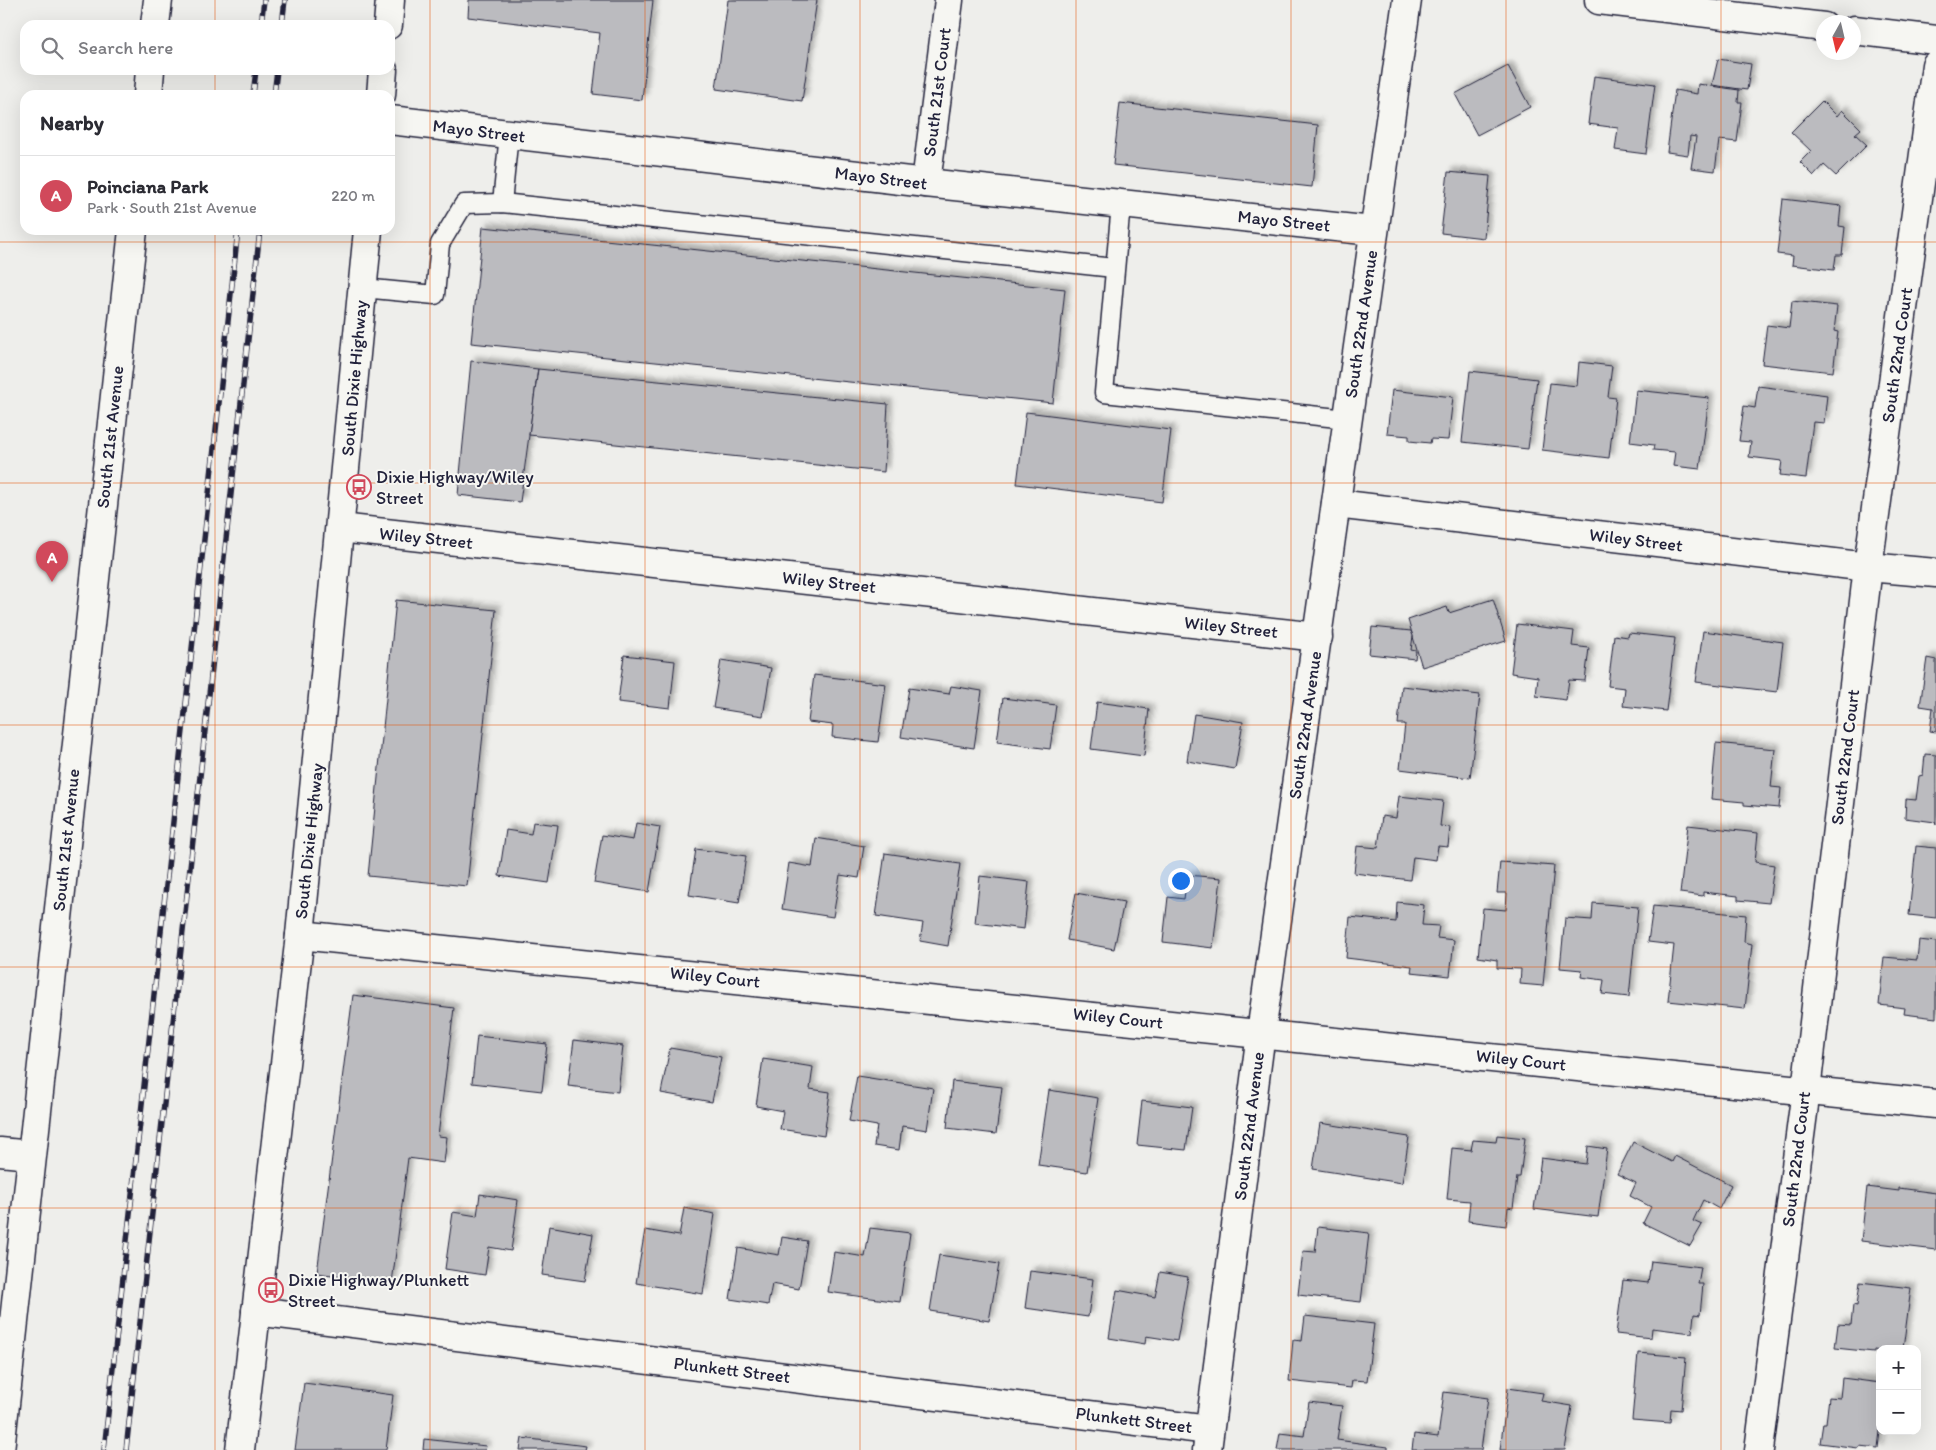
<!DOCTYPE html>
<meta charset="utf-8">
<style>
:root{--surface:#fff;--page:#f2f2f3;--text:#2b2b33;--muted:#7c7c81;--line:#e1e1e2;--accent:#d1495b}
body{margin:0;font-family:Itim,sans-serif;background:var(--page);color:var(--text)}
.controls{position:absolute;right:15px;bottom:15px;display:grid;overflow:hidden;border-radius:10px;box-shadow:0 5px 20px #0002}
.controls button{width:45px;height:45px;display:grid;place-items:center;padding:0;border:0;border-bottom:1px solid var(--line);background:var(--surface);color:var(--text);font:25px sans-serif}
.compass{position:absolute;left:1816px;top:15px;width:45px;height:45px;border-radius:50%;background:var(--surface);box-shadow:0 5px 20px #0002;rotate:188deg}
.you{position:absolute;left:1180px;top:880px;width:18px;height:18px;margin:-12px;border:4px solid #fff;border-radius:50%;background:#1a73e8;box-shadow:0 0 0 8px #1a73e833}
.badge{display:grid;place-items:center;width:32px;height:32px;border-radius:50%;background:var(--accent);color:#fff;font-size:16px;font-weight:700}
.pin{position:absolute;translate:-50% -41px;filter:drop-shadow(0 1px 2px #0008)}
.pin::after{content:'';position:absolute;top:26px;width:18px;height:15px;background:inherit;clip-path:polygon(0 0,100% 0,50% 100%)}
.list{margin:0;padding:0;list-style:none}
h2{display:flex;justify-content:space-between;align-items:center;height:65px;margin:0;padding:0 20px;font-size:21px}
h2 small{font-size:16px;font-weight:400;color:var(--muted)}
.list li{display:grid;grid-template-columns:32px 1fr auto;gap:15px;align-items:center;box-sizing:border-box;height:80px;padding:0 20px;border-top:1px solid var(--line)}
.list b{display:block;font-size:19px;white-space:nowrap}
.list p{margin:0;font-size:16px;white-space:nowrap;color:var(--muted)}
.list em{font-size:16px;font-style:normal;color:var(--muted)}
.icon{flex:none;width:28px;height:28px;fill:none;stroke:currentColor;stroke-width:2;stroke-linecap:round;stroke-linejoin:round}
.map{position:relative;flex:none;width:1936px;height:1450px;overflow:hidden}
.search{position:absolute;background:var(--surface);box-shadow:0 5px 20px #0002;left:20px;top:20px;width:375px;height:55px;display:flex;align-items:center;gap:12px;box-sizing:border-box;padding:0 18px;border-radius:15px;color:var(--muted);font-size:19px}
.panel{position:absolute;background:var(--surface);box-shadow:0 5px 20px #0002;left:20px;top:90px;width:375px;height:145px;border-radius:15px}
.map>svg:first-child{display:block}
</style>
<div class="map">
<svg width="1936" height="1450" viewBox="0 0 1936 1450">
<defs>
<filter id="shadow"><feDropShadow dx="4.5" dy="-4.5" stdDeviation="2.5" flood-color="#0004"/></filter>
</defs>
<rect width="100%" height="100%" fill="#eeeeeb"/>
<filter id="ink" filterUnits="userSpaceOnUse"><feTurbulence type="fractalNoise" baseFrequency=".02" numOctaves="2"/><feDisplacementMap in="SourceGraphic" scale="10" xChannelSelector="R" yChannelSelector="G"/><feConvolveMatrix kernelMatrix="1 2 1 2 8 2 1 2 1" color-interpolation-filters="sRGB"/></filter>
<g filter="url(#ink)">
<g fill="#bbbbbf" stroke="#22223b" filter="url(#shadow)">
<path d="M469,0H653L642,100L593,94L600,33L468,17Z"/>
<path d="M728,0H817L802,101L716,89Z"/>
<path d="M1718,59L1751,64L1747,90L1712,85Z"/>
<path d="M1508,66L1530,107L1477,135L1455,94Z"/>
<path d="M1594,76L1655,84L1646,154L1615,150L1618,128L1588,124Z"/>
<path d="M1698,84L1739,90L1738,102H1742L1737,142L1719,140L1715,171L1691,168L1696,137L1690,136L1688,155L1667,152L1675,90L1697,94Z"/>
<path d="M1822,101L1837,116L1842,110L1861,129L1855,134L1867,145L1836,176L1824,165L1814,176L1800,162L1811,151L1791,132Z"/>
<path d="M1120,103L1318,125L1312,187L1113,165Z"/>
<path d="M1448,172L1490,176L1484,238L1441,233Z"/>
<path d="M1783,199L1841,206L1839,226L1845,227L1842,255H1836L1834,270L1792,265L1793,256L1777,254Z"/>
<path d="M483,227L1065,289L1053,403L471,343Z"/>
<path d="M1792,301L1837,306L1834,331L1838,332L1833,372L1762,364L1767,325L1789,328Z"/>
<path d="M471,361L538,369L520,502L458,495Z"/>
<path d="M1579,362L1612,366L1608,397L1616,398L1609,458L1542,450L1550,383L1577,386Z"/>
<path d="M538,369L888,404L884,472L529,435Z"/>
<path d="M1470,371L1537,379L1528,449L1462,442Z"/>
<path d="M1758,386L1827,395L1824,423L1813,422L1806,478L1780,475L1782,461L1749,457L1751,442L1739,441L1744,406L1755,408Z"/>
<path d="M1392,390L1453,397L1448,440L1431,439L1430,443L1409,441V436L1387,434Z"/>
<path d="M1636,390L1709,398L1700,469L1673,466L1675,452L1653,450L1654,445L1630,442Z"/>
<path d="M1026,412L1171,430L1162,502L1017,484Z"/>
<path d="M1493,599L1506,641L1422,667L1408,620L1447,607L1449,613Z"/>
<path d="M396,600L496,610L467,886L368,876Z"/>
<path d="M1517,624L1574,631L1572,646L1589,648L1585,681L1569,680L1566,700L1536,696L1538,677L1511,673Z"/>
<path d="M1372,627L1411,631L1413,636L1411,650L1416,651L1415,659L1369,654Z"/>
<path d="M1703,631L1783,642L1777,692L1696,682Z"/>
<path d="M1629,633L1675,638L1666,711L1623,706L1625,688L1608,686L1614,635L1628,637Z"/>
<path d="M624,655L675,661L670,708L618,702Z"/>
<path d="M1927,658L1936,660V732L1930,731L1933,708L1920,706Z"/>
<path d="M721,660L771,668L763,716L713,708Z"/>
<path d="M814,675L886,684L878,742L832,737L833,725L808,722Z"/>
<path d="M951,686L982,691L974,748L901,737L909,688L949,694Z"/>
<path d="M1402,686L1480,695L1470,778L1400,769L1405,724H1398Z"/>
<path d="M1003,698L1056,705L1050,749L997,742Z"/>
<path d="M1097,702L1149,709L1144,756L1091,749Z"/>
<path d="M1194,714L1243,722L1235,769L1187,761Z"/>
<path d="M1716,743L1775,749L1771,787L1781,788L1779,808L1744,805V802L1711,799Z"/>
<path d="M1925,754L1936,755V825L1935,822L1905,818L1906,799L1916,800L1919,776L1923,775Z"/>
<path d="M1399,796L1443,801L1440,826L1450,827L1448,847L1438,846L1436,860L1413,857L1410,880L1354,873L1357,846L1378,848L1382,816L1396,818Z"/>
<path d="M533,822L558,825L549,883L499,876L506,830L531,834Z"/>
<path d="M636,823L660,827L649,892L594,883L602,835L633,840Z"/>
<path d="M1688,825L1758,833L1755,862L1774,865L1769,903L1738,900V896L1703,892V896L1680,893Z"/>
<path d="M816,838L864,846L859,878L840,875L833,917L782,909L789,863L812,867Z"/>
<path d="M1916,846L1936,848V918L1909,915Z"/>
<path d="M696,849L746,856L739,903L689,895Z"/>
<path d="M885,853L960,864L948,946L920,941L923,923L876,916Z"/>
<path d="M1500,862L1554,866L1543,986L1520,984L1521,969L1497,968V960L1478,957L1483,908L1506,910L1507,893H1497Z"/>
<path d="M1187,875L1221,878L1213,948L1163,942L1168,897L1184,899Z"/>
<path d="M980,876L1029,882L1024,929L975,923Z"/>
<path d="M1076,893L1124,902L1114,949L1067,940Z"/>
<path d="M1397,902L1424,905L1422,925L1439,926L1437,938L1454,940L1450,976L1411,972L1412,966L1346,958L1350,917L1396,922Z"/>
<path d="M1593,903L1638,907L1629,997L1602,994L1604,980L1581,977L1582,970L1560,968L1565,918L1592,920Z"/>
<path d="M1653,906L1746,915L1744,942L1752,944L1745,1009L1668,1001L1674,945L1648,942Z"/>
<path d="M1919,940L1936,942V1018L1904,1014L1905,1008L1879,1005L1884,957L1917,960Z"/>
<path d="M353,995L454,1008L438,1136L447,1137L444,1163L408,1158L392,1283L317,1273Z"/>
<path d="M477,1036L547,1044L542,1091L472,1083Z"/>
<path d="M574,1040L623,1046L618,1092L568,1086Z"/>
<path d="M670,1048L721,1057L712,1102L661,1093Z"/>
<path d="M763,1059L813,1067L810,1089L830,1092L824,1136L780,1129L783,1111L756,1106Z"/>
<path d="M857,1076L933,1088L927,1130L902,1126L899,1150L874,1146L877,1126L849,1121Z"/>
<path d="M952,1081L1002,1087L996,1134L947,1128Z"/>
<path d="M1049,1090L1098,1098L1087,1172L1038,1165Z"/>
<path d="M1142,1101L1192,1107L1186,1150L1137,1145Z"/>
<path d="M1320,1123L1409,1137L1402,1183L1313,1169Z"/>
<path d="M1497,1135L1525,1138L1520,1177H1517L1513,1208L1508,1207L1506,1226L1468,1221L1470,1201L1447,1199L1452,1148L1471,1150L1473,1140L1496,1142Z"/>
<path d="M1633,1142L1672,1162L1675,1156L1731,1185L1719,1209L1703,1200L1693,1221L1702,1225L1690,1246L1643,1223L1651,1207L1630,1196L1636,1183L1617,1174Z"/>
<path d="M1588,1146L1607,1149L1598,1217L1534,1209L1541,1158L1586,1164Z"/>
<path d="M1867,1187L1899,1191V1188L1936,1193V1250L1861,1241Z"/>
<path d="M480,1194L518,1200L511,1251L489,1247L485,1275L445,1269L453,1212L477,1216Z"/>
<path d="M684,1208L715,1214L703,1294L636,1283L645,1230L679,1236Z"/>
<path d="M549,1226L593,1234L585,1281L542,1275Z"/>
<path d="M1318,1227L1369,1233L1361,1302L1298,1295L1303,1251L1315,1252Z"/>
<path d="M870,1228L910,1233L900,1302L828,1292L834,1252L865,1257Z"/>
<path d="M782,1237L807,1241L799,1289L772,1284L768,1305L730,1299L738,1248L779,1255Z"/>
<path d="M939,1255L999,1264L989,1321L930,1311Z"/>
<path d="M1651,1261L1701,1267L1698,1284H1703L1700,1315L1694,1314L1692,1333L1652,1328L1651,1338L1616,1334L1623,1280L1648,1283Z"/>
<path d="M1030,1271L1093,1279L1088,1317L1025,1308Z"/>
<path d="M1160,1272L1188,1277L1177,1341L1146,1336L1145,1344L1109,1338L1117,1290L1155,1297Z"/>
<path d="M1860,1282L1911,1288L1903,1349H1880V1351L1874,1350V1352L1835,1348L1838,1324L1851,1325L1853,1305L1857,1306Z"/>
<path d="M1305,1316L1374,1324L1367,1381L1352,1380L1351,1388L1289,1381L1293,1340L1302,1341Z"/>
<path d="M1638,1353L1686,1357L1681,1410L1671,1409L1670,1423L1632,1420Z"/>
<path d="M1842,1378L1880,1383V1431L1878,1448L1859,1446L1858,1448L1820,1443L1823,1423H1826L1829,1397L1840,1398Z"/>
<path d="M304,1383L393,1395L386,1450H295Z"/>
<path d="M1508,1388L1543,1393L1541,1401L1572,1406L1565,1450H1500Z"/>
<path d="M1444,1392L1488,1398L1481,1450H1412L1414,1434L1438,1437Z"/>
<path d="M1309,1402L1342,1406L1337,1440L1388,1447V1450H1277L1280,1433L1304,1436Z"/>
<path d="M522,1438L586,1446L585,1450H520Z"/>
<path d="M424,1439L486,1446L485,1450H423Z"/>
</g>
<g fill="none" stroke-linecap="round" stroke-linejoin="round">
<defs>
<g id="service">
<path d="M502,203L509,134"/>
<path d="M1121,204L1104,393L1347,419"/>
<path d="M363,288L435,295L440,244L464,204L502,203L1114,268"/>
</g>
<g id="minor">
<path d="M1599,0L1824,27"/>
<path d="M1854,30L1936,40"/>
<path d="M390,120L926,183L1373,231"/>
<path d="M926,183L949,0"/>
<path d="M1336,504L1868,567L1936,573"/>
<path d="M340,528L1318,637"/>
<path d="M300,935L1936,1104"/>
<path d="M0,1152L31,1155"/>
<path d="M256,1311L1209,1430"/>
<path d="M1207,1450L1261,1033L1407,0"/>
<path d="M1759,1450L1806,1090L1868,567L1936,65"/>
</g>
<g id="primary">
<path d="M155,25L158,0"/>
<path d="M388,25L390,0"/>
<path d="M148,95L150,70"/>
<path d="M381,95L383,70"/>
<path d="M0,1450L133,230"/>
<path d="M240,1450L300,935L368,230"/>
</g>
</defs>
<use href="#service" stroke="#22223b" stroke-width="21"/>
<use href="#minor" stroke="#22223b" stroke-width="31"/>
<use href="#primary" stroke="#22223b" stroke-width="31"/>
<use href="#service" stroke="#f6f6f2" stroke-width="18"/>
<use href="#minor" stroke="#f6f6f2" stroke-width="28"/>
<use href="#primary" stroke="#f6f6f2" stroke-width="28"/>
<defs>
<g id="rail">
<path d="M261,25L264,0"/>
<path d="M282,25L285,0"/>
<path d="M253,95L256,70"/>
<path d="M274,95L277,70"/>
<path d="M104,1450L238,230"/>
<path d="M126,1450L260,230"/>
</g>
</defs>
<use href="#rail" stroke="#22223b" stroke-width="5.5"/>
<use href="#rail" stroke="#f6f6f2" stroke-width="4" stroke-dasharray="11" stroke-linecap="butt"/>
</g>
</g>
<path fill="none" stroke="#e8590c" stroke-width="1" stroke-opacity="0.55" d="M215,0V25M430,0V1450M645,0V1450M860,0V1450M1076,0V1450M1291,0V1450M1506,0V1450M1721,0V1450M215,70V95M215,230V1450M0,242H1936M0,483H1936M0,725H1936M0,967H1936M0,1208H1936"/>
<defs>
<symbol id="bus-ring" viewBox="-11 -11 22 22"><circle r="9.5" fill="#f6f6f2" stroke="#d1495b" stroke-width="1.5"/><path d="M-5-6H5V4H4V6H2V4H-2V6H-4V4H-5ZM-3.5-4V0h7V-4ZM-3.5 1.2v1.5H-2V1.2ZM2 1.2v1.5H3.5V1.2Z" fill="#d1495b"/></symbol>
</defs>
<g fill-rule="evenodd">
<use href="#bus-ring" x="345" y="473" width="28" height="28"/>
<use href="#bus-ring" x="257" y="1276" width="28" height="28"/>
</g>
<g text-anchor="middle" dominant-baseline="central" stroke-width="4" stroke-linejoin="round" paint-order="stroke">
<g font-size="18" fill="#22223b" stroke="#f6f6f2">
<text transform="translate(937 92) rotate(-83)">South 21st Court</text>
<text transform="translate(479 131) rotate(7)">Mayo Street</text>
<text transform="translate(881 178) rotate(7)">Mayo Street</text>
<text transform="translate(1284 221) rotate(6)">Mayo Street</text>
<text transform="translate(1361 324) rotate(-82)">South 22nd Avenue</text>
<text transform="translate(1897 355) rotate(-82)">South 22nd Court</text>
<text transform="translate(354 378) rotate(-85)">South Dixie Highway</text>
<text transform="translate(110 437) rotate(-84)">South 21st Avenue</text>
<text transform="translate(426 538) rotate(6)">Wiley Street</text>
<text transform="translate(1636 540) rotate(7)">Wiley Street</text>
<text transform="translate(829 582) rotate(6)">Wiley Street</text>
<text transform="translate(1231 627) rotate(6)">Wiley Street</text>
<text transform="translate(1305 725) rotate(-82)">South 22nd Avenue</text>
<text transform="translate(1845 757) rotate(-83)">South 22nd Court</text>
<text transform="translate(66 840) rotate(-84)">South 21st Avenue</text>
<text transform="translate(309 841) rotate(-84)">South Dixie Highway</text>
<text transform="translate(715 977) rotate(6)">Wiley Court</text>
<text transform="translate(1118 1018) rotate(6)">Wiley Court</text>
<text transform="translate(1521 1060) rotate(6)">Wiley Court</text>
<text transform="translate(1249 1126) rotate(-83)">South 22nd Avenue</text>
<text transform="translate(1796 1159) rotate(-83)">South 22nd Court</text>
<text transform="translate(732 1370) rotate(7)">Plunkett Street</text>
<text transform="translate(1134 1420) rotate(7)">Plunkett Street</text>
</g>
<g font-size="18" fill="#22223b" stroke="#f6f6f2" text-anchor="start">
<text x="376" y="477">Dixie Highway/Wiley<tspan x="376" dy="21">Street</tspan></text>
<text x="288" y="1280">Dixie Highway/Plunkett<tspan x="288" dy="21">Street</tspan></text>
</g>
</g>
</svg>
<div class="controls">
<button>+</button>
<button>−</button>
</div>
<svg class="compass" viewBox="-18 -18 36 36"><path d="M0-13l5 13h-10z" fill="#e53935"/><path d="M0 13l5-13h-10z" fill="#7c7c81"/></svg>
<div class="you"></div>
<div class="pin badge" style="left:52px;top:582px">A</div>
<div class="search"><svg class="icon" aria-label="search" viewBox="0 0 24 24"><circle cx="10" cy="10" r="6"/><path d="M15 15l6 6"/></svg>Search here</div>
<section class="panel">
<h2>Nearby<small></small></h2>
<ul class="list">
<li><span class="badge">A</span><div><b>Poinciana Park</b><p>Park · South 21st Avenue</p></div><em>220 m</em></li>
</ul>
</section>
</div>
